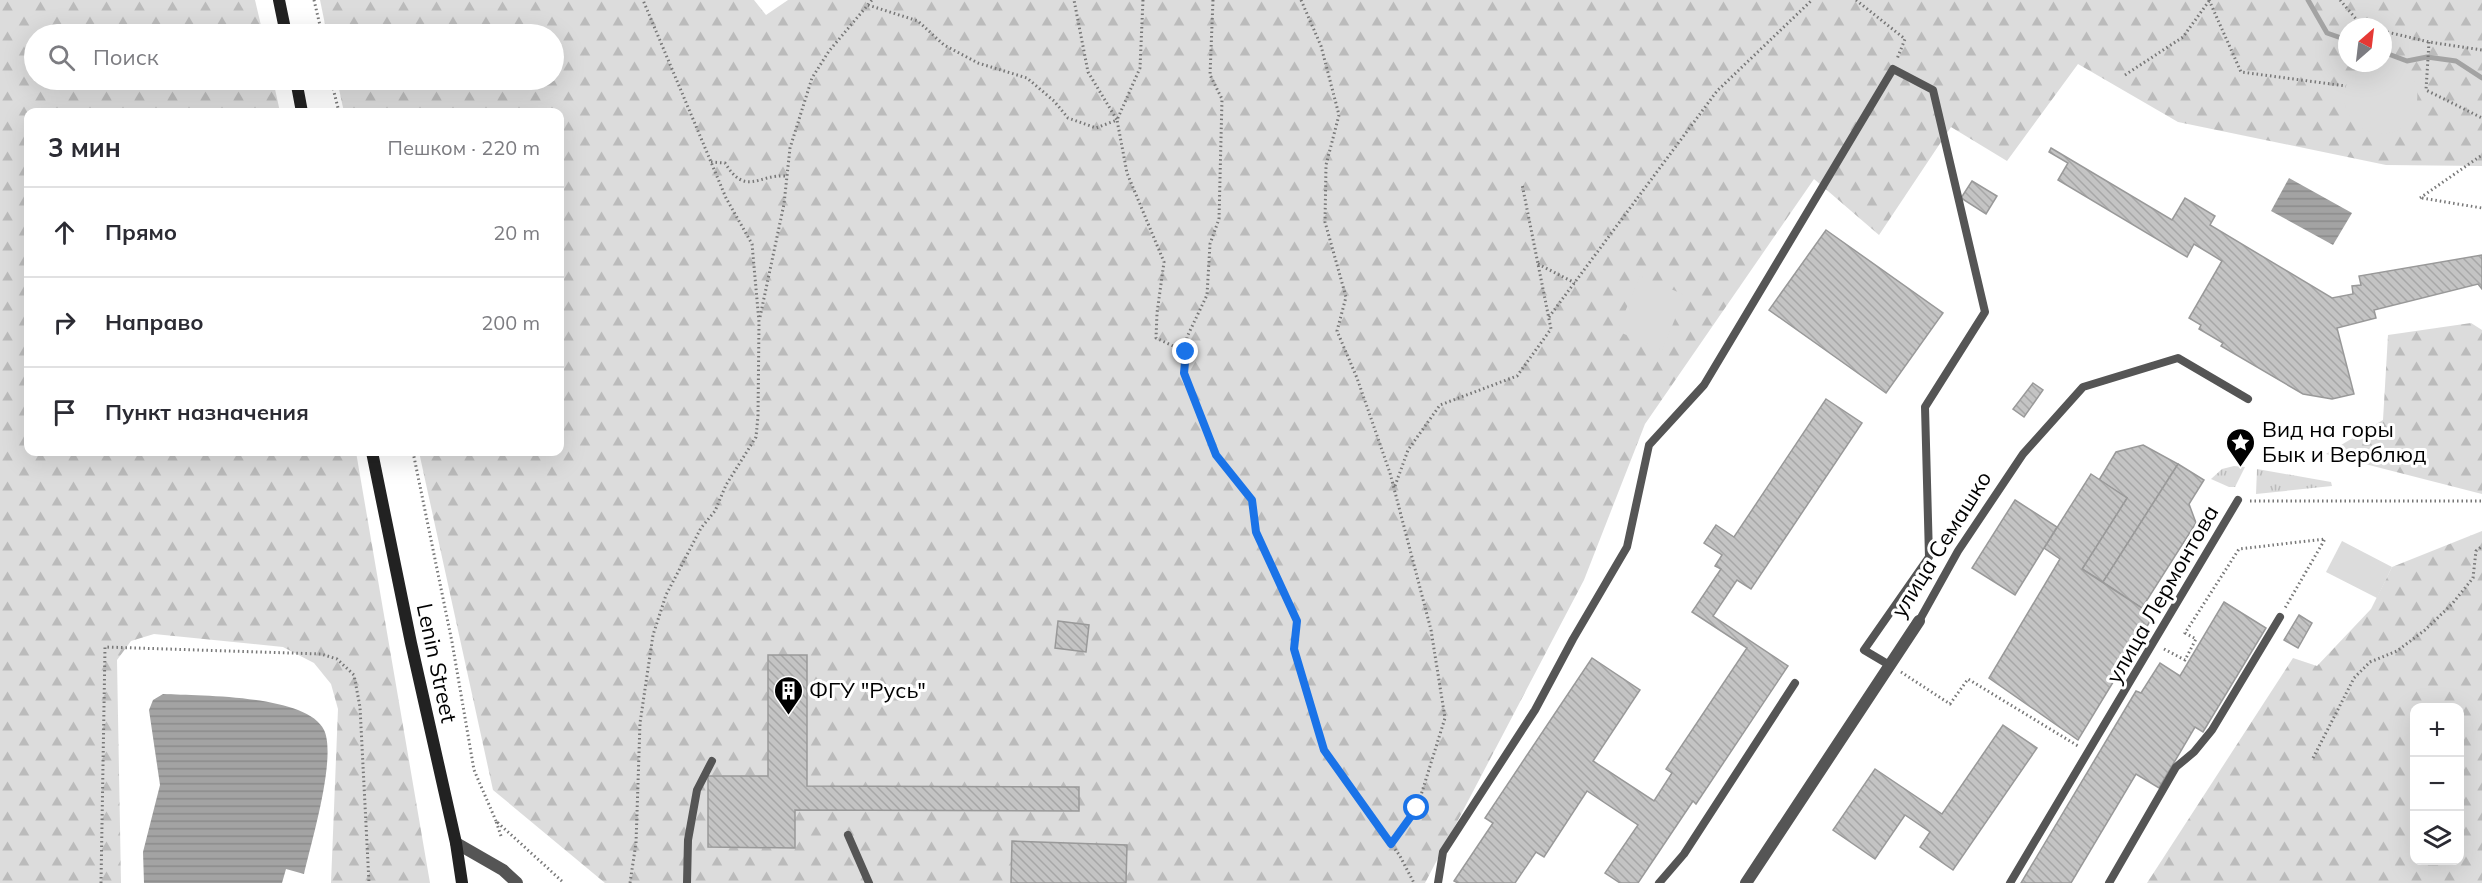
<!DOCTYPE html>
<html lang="ru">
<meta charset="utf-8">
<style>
:root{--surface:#fff;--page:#f7f7f7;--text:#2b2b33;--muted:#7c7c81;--line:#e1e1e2}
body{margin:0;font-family:Mulish,sans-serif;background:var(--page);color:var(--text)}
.controls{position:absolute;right:18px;bottom:18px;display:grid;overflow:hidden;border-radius:12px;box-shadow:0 6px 24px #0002}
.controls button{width:54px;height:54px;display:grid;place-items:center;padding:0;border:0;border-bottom:2px solid var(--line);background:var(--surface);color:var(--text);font:30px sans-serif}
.compass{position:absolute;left:2338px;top:18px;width:54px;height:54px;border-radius:50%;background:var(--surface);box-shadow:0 6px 24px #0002;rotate:28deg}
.stop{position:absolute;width:18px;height:18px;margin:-14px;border:4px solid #1a73e8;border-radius:50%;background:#fff}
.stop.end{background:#1a73e8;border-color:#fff;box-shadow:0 2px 6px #0008}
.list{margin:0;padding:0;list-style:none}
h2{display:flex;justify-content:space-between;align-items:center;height:78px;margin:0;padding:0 24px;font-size:26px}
h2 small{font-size:20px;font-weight:400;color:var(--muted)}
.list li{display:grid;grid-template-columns:39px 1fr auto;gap:18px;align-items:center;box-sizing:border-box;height:90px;padding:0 24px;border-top:2px solid var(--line)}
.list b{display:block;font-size:22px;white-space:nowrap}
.list em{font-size:20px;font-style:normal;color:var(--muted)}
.icon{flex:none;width:33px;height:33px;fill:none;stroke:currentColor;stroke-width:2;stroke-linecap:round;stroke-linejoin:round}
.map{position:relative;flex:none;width:2482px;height:883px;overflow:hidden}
.search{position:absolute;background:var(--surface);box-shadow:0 6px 24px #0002;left:24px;top:24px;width:540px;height:66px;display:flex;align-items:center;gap:15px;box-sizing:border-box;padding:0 21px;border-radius:33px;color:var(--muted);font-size:22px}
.panel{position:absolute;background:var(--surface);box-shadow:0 6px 24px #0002;left:24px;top:108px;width:540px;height:348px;border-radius:12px}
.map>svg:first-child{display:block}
</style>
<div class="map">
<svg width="2482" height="883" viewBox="0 0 2482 883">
<defs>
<pattern id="grass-tufts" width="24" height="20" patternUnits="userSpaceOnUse" patternTransform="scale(1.5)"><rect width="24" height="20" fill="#dcdcdc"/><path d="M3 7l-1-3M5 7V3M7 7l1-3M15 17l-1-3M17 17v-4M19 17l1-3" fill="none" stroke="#bbb"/></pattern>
<pattern id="forest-firs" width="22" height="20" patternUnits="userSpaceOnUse" patternTransform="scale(1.5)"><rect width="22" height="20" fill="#dcdcdc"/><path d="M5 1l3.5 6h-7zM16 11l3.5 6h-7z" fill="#bbb"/></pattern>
<pattern id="water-rules" width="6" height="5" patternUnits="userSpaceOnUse" patternTransform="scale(1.5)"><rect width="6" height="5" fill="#a3a3a3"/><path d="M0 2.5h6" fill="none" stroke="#8b8b8b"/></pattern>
<pattern id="building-back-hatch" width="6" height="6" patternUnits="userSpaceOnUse" patternTransform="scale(1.5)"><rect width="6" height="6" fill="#c4c4c4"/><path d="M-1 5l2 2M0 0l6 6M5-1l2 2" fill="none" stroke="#a7a7a7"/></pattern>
</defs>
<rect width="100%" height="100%" fill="#fff"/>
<g fill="url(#grass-tufts)">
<path d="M2234,466L2245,467L2235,487H2229L2211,479L2222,469Z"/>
<path d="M2257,469L2331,482L2332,486L2256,494Z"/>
</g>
<g fill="url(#forest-firs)" fill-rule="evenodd">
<path d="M0,0H255L263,34H34V80H273L280,112H28V452H356L430,883H331L338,709L331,684L314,663L283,647L154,634L131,641L117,660L121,883H0Z"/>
<path d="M320,0H754L766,15L788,0H2482V166L2386,165L2178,122L2078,64L2007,161L1951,127L1879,235L1814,179L1645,424L1584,580L1425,883H605L493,790L419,452H560V112H344L337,80H554V34H327ZM2347,27H2383V63H2347Z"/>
<path d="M2471,323L2482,330V494L2326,454L2383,420L2388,335Z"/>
<path d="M2482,531V883H2147L2293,658L2317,666L2371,609L2392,567ZM2414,708H2460V860H2414Z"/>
</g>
<g fill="#dcdcdc">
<path d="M2383,60C2444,71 2415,152 2366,130C2358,127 2351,120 2347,111C2340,95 2347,71 2365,64C2370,62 2377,63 2383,63Z"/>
<path d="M1640,276L1685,295L1662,350L1617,331Z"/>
<path d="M2342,541L2392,567L2377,598L2326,572Z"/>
</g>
<g fill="url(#water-rules)">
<path d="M2289,178L2352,213L2333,245L2271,211Z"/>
<path d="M163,694C198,696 307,694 324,730C337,757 311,843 304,874L286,869L282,883H144L143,852L160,785L149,710L153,700Z"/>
</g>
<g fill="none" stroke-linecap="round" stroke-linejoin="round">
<g stroke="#a3a3a3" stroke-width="5">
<path d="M2308,0L2327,33L2347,40"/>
<path d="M2383,52L2407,61L2427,57L2456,61L2482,78"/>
</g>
</g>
<g fill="url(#building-back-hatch)" stroke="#999" stroke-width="1.5">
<path d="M2051,148L2172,220L2185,198L2215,216L2210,225L2332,298L2353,294L2352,286L2361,285L2359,276L2482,255V289L2478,284L2374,310L2376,318L2337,328L2354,394L2332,399L2303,394L2221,346L2223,343L2199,329L2201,325L2189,318L2222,261L2194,244L2187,257L2058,180L2068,163L2049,152Z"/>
<path d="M1972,181L1997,196L1986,214L1961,198Z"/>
<path d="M1826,230L1943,313L1886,393L1769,310Z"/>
<path d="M2033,383L2043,390L2024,417L2013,409Z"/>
<path d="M1826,399L1862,423L1751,589L1737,580L1713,616L1788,666L1696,804L1693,801L1638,883H1620L1605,873L1638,825L1587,791L1544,857L1536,852L1515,883H1458L1454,881L1493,823L1485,818L1592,658L1640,690L1593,761L1654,801L1672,773L1666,769L1747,648L1692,612L1721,569L1715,566L1722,555L1704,543L1716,525L1734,537Z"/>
<path d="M2143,445L2178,464L2103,582L2082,569L2127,498L2099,480L2116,452Z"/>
<path d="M2178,464L2204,480L2189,504L2196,523L2142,608L2103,582Z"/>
<path d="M2091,474L2127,498L2082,569L2142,608L2152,618L2078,740L1989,678L2060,559L2044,548Z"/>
<path d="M2015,500L2057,527L2015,595L1972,568Z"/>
<path d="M2224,602L2266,628L2203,732L2195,727L2159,788L2136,774L2071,883H2021L2136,691L2141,693L2160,663L2180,676Z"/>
<path d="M2299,615L2312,623L2298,648L2284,640Z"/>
<path d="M1058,621L1089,625L1086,652L1055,648Z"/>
<path d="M768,655H807V786L1079,787V811L795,810V848L708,847V776H768Z"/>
<path d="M2003,725L2037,748L1953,870L1920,847L1930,832L1905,815L1875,859L1833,830L1875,769L1942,814Z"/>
<path d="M1012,841L1127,845L1126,883H1011Z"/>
</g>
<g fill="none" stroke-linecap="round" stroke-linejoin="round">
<g stroke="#777" stroke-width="3" stroke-dasharray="1.5 3" stroke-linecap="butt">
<path d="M314,0L322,34"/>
<path d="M1143,0L1140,68L1117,120L1127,173L1164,262L1157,313L1156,338L1186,352"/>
<path d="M1213,0L1210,75L1222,99L1219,219L1210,244L1207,295L1187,337L1184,373L1216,455L1252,500L1256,532L1297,621L1294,649L1324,750L1400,856L1414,883"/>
<path d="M1301,0L1321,46L1339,115L1326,165L1325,222L1346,297L1337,331L1357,378L1390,473L1431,630L1445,718L1417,808L1391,844"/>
<path d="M1856,0L1905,39L1897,59"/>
<path d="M2209,0L2241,72L2346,86"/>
<path d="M2340,0L2362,26L2366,27"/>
<path d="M868,5L918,21L944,45L978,63L1027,78L1054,101L1068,118L1096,128L1117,120L1088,72L1074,0"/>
<path d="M2383,31L2429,42L2482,50"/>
<path d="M2429,42L2426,90L2482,118"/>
<path d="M2125,75L2183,37L2209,1"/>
<path d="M331,80L339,112"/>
<path d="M711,162L725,163C746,197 758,174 786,176"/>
<path d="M2420,198L2482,155"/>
<path d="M2422,198L2482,208"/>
<path d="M1538,264L1575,283"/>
<path d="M760,317L784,204L790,148L812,78L829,51L872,0"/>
<path d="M1549,317L1717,91L1812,0"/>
<path d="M413,452L452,642L474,770L496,821"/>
<path d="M1395,486L1408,450L1440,405L1517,376L1551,329L1522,184"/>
<path d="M2250,501H2482"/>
<path d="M2164,649L2185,660L2196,639L2185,633L2239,549L2325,539L2285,608"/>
<path d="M1901,672L1950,704L1968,679L2078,746"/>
<path d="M2313,758L2354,678L2370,662L2397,651L2425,630L2452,604L2473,578L2476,551L2482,546"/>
<path d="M501,836L496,821L564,883"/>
<path d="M101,883L105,647L321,654L337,659L354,675L360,707L369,883"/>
<path d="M630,883L636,843L640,723L653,635L666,595L701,528L715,511L726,485L756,437L758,416L759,322L752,244L726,198L711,162L643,0"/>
</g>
<g stroke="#555" stroke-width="8">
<path d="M1919,621L1958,551L2023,454L2083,387L2178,358L2248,399"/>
<path d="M848,835L869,883"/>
<path d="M687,883L688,840L697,790L712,761"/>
<path d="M1438,883L1443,852L1535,710L1573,639L1627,547L1649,445L1704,385L1893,69L1933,90L1985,312L1925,407L1929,557L1864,650L1891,666"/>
<path d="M1659,883L1684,854L1795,683"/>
<path d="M2010,883L2238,500"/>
<path d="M2109,883L2176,767L2194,752L2212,730L2280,617"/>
</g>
<g stroke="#555" stroke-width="12">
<path d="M456,843L503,870L517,883"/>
<path d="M1746,883L1919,621"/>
</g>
<g stroke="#222" stroke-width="12">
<path d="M279,0L286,34"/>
<path d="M296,80L302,112"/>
<path d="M372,452L411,643L456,843L462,883"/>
</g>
</g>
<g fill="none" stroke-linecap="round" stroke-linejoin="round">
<path stroke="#1a73e8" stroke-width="8" d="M1186,352L1184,373L1216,455L1252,500L1256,532L1297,621L1294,649L1324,750L1391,844L1417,808"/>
</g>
<defs>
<symbol id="sight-pin" viewBox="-11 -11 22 30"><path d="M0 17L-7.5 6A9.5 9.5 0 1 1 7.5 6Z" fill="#000" stroke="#fff"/><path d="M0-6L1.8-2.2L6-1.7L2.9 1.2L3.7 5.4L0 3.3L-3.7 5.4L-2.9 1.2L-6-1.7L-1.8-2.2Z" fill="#fff"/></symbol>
<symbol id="building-pin" viewBox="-11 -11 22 30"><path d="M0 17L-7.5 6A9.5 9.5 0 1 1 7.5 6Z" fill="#000" stroke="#fff"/><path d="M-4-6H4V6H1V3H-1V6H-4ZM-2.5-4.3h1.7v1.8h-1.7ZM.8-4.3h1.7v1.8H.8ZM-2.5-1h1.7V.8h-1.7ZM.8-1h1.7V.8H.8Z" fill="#fff"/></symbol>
</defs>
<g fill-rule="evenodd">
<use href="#sight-pin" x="2224" y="426" width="33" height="45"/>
<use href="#building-pin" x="772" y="674" width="33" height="45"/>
</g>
<g text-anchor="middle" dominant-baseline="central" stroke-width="6" stroke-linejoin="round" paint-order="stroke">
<g font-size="22" fill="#000" stroke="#fff" text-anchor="start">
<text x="2262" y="429">Вид на горы<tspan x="2262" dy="25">Бык и Верблюд</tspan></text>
<text x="809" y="690">ФГУ "Русь"</text>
</g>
<g font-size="22" fill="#000" stroke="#fff">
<text transform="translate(1941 544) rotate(-58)">улица Семашко</text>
<text transform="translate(2162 594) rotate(-60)">улица Лермонтова</text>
<text transform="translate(437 663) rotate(78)">Lenin Street</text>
</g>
</g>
</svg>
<div class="controls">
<button>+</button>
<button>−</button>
<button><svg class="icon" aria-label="layers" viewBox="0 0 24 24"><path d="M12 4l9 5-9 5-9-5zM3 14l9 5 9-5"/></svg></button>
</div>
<svg class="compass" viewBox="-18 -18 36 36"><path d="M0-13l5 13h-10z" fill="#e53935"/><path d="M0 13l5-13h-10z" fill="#7c7c81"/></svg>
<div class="stop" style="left:1417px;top:808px"></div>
<div class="stop end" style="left:1186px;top:352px"></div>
<div class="search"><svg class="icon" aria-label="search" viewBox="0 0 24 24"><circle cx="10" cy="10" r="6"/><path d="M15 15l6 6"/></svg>Поиск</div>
<section class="panel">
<h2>3 мин<small>Пешком · 220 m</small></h2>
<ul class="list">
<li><svg class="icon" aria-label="ahead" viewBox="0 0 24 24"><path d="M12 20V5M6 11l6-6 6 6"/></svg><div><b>Прямо</b></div><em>20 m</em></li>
<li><svg class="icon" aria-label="right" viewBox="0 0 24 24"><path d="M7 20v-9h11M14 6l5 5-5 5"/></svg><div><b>Направо</b></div><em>200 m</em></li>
<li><svg class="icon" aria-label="arrive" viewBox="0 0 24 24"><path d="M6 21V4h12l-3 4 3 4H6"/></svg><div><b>Пункт назначения</b></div></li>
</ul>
</section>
</div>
